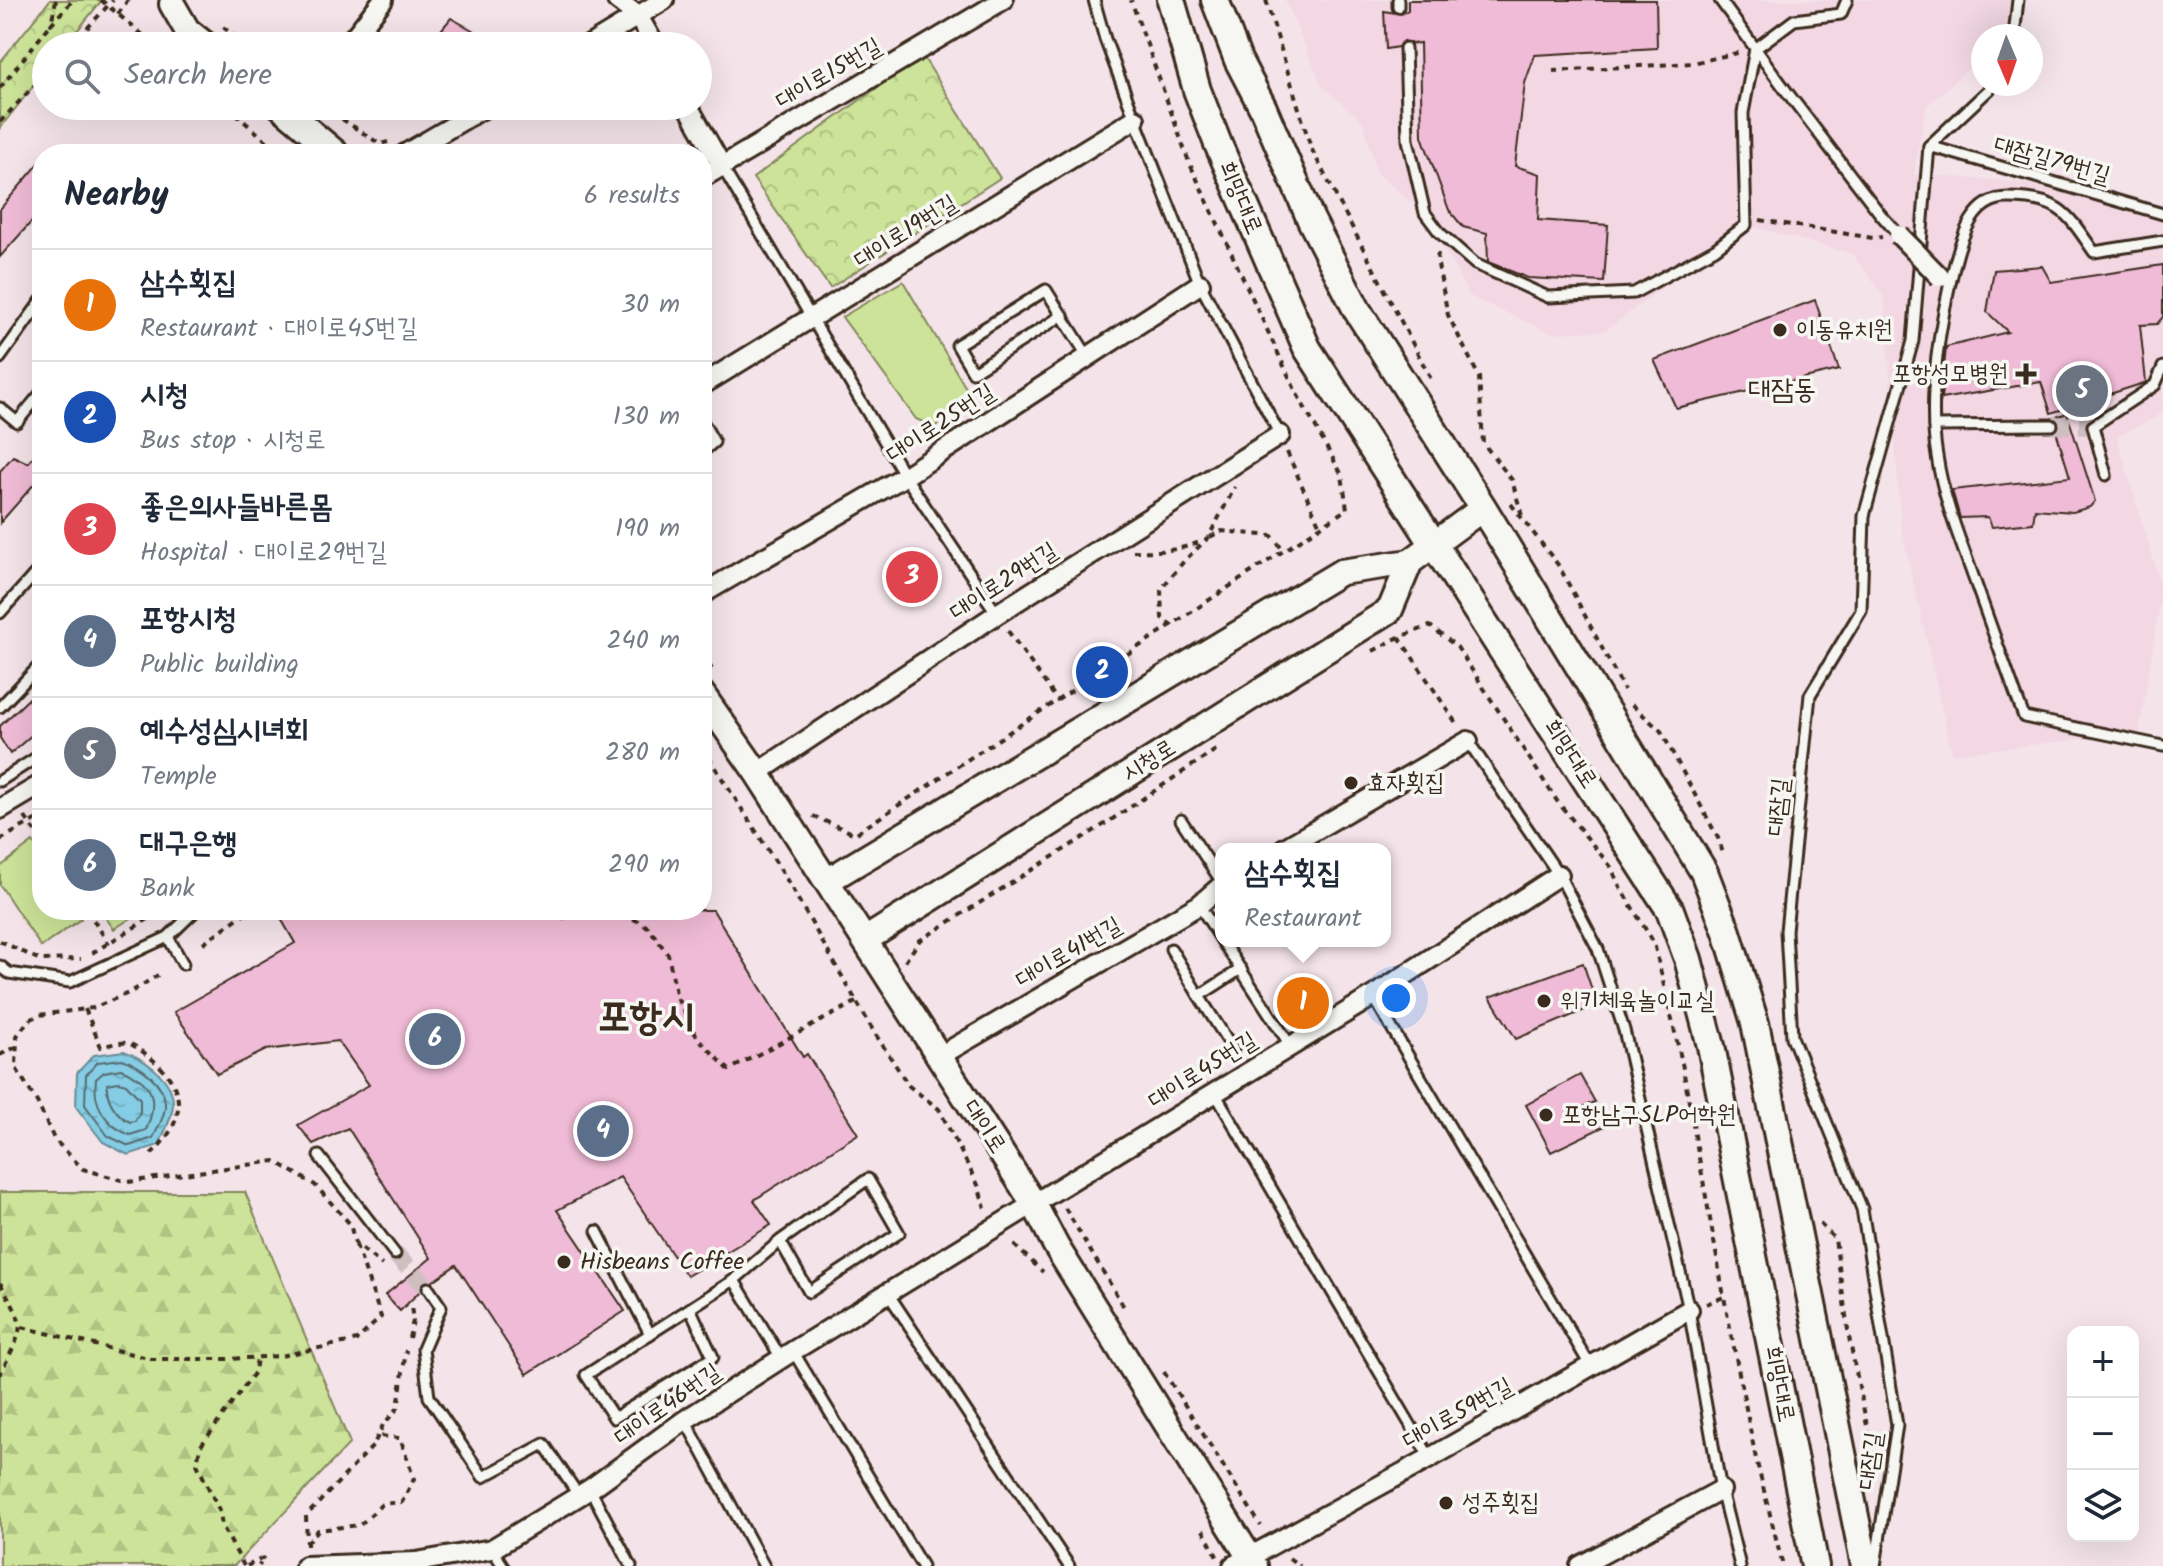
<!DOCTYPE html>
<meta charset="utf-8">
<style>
:root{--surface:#fff;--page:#f2f2f3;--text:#1f2937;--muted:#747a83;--line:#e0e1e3;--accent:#3b2a1e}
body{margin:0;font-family:Kalam,"Poor Story",sans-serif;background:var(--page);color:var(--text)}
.controls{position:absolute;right:24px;bottom:24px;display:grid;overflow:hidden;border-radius:16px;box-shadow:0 8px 32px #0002}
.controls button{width:72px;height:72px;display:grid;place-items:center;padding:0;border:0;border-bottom:2px solid var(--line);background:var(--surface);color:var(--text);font:40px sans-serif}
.compass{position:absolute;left:1971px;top:24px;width:72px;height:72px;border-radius:50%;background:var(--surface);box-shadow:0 8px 32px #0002;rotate:178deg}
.you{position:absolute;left:1396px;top:998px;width:28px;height:28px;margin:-20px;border:6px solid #fff;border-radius:50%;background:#1a73e8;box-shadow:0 0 0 12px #1a73e833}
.badge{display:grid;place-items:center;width:52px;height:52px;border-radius:50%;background:var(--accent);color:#fff;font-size:26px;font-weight:700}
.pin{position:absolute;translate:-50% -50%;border:4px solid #fff;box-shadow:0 2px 8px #0006}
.popup{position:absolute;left:1215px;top:843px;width:176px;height:104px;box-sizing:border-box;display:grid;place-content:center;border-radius:16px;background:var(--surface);filter:drop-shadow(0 2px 6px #0005);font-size:26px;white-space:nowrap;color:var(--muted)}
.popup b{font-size:30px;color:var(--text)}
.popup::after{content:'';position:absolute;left:50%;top:100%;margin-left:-16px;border:16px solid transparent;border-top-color:var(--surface)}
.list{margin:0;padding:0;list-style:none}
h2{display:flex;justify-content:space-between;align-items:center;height:104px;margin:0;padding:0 32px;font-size:34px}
h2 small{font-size:26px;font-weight:400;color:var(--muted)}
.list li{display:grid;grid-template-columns:52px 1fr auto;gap:24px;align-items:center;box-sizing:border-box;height:112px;padding:0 32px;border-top:2px solid var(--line)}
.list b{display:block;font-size:30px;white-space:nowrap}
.list p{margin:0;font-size:26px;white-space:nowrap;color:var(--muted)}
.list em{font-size:26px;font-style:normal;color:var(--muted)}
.icon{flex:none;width:44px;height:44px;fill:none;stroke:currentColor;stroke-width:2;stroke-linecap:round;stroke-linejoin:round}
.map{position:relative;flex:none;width:2163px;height:1566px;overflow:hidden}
.search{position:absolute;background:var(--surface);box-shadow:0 8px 32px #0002;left:32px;top:32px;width:680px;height:88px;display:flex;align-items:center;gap:20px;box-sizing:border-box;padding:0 28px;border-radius:44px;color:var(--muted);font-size:30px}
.panel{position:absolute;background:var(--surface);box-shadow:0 8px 32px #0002;left:32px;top:144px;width:680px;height:776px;border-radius:32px}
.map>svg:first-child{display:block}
</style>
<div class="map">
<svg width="2163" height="1566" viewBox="0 0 2163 1566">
<defs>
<pattern id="forest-firs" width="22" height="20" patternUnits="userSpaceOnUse" patternTransform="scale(2)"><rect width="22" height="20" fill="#cce399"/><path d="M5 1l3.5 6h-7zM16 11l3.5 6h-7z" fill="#b0c383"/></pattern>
<pattern id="park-crowns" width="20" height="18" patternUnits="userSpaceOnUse" patternTransform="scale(2)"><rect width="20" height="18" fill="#cce399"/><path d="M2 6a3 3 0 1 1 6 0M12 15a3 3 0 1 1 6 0" fill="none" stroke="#b0c383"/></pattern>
<pattern id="water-ripples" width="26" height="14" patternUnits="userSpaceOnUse" patternTransform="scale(2)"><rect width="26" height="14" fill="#84cde5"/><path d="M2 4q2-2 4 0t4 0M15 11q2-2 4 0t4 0" fill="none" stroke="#73b0c4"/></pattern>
</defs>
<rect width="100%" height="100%" fill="#f4e4ea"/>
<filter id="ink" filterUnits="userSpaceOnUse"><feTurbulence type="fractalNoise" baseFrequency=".0125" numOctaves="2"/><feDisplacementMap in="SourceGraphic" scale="16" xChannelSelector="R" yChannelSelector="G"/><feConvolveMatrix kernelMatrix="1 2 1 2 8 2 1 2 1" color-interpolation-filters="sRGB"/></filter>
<g filter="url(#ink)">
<path fill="#f3d8e4" d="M1285,0H2019L2018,25L2005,36H1983V56L1926,107L1914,174L2020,182L2163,215V414L2117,437L2162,589L2139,733L1952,754L1901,528L1884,296L1852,254L1746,225L1605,331L1551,333L1469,296L1425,213L1377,174L1363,122L1322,86Z"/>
<path fill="url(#forest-firs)" stroke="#84865c" stroke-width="2" d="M0,1192H245L350,1443L234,1566H0Z"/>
<g fill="url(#park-crowns)" stroke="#84865c" stroke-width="2">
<path d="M50,0H102L65,46H46V70L0,128V62Z"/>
<path d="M922,55L1000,178L830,288L753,178Z"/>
</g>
<g fill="#cce399" stroke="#84865c" stroke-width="2">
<path d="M903,281L973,400L934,427L916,419L842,317Z"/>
<path d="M33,842L42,857V910H75L81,919L41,947L0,885V867Z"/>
<path d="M100,910H144L114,929Z"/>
</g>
<path fill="url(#water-ripples)" stroke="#678c95" stroke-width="2" d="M124,1051C144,1059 173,1078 173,1103C173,1117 164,1132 159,1145L128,1155L103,1142L76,1107L77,1073L94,1055Z"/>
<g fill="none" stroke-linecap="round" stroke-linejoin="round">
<g stroke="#586b6e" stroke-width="2">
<path d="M122,1059C139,1065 163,1081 165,1102C166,1114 158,1128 153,1138L129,1146L108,1136L85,1105L86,1075L98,1062Z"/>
<path d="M121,1069C153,1082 159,1099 146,1130L130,1135C106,1126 92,1104 96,1079L104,1072Z"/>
<path d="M119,1082L126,1084L140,1099V1112L135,1121L130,1122C116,1115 106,1100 107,1084Z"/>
</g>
</g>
<g fill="#f0bbd6" stroke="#3b2a1e" stroke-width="2">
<path d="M1408,0H1656L1657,48L1535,55L1525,83L1515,166L1540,174L1538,220L1608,225L1604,282L1528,278L1488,262L1487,233L1463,227L1449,210L1422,136L1420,43L1412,44L1404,41L1398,47L1386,49L1384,11L1401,14L1408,10Z"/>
<path d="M451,18L501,46H428Z"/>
<path d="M42,160V210L0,257V209Z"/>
<path d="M2163,265V317L2157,324L2140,325L2146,382L2144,383L2051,413L2041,382L1941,399L1946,347L2008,332L1987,312L1994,270L2042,266L2051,282Z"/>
<path d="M1815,300L1839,370L1676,408L1654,360Z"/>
<path d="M2067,413L2095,501L2090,507L2073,512L2035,509L2033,523L1992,527L1988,517L1960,518L1952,490L2070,477L2056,431L2059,424L2053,418Z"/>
<path d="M42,446V475L0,523V471L13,456L28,463Z"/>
<path d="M42,686V726L10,754L0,738V726Z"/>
<path d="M276,910H713L803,1057L807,1054L858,1134L754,1200L771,1225L687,1276L620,1177L557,1210L625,1311L527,1374L456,1265L432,1282H423L421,1290L400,1311L385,1295L431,1258L348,1128L313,1144L298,1125L369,1085L338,1041L266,1050L217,1074L174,1012L295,943Z"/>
<path d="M1583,963L1597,1005L1516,1039L1490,997Z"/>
<path d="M1580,1075L1595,1102L1578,1109L1607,1125L1551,1152L1526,1105Z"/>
</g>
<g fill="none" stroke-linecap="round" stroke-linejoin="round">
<g stroke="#cfbfc1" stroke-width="18" stroke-dasharray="18 9" stroke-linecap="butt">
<path d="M2052,425L2093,426"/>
<path d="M395,1254L428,1288"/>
</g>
<defs>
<g id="lane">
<path d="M1094,0L1105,39L1135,119L1200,284L1280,435"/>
<path d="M1398,0V7"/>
<path d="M1720,0L1787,92L1881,215L1899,235"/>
<path d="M2014,36L2018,0"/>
<path d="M1405,48L1408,140L1425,213L1440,233L1475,264L1548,297L1634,293L1715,249L1746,225L1743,113L1755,49L1794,20L1841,14L1847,0"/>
<path d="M1929,146L2163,214"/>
<path d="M721,165L905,476L997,614"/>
<path d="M2163,241L2094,252C2067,213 2060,198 2008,198C1973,198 1962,236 1955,263C1940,320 1927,398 1937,456C1943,497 1958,535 1972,573C1989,621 2006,669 2024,717L2163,746"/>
<path d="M1063,315L973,372L957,345L1046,290L1088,357"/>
<path d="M0,358L42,300"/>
<path d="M0,408L17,422L42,392"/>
<path d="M702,421L714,442L702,452"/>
<path d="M1934,426L2052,425"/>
<path d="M2106,475L2093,426L2155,385L2163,367"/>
<path d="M0,613L42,566"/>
<path d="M0,707L42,663"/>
<path d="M1468,741L1559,875L1598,949L1624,1030L1689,1310L1721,1490L1740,1566"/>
<path d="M0,781L42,754"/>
<path d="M1181,820L1221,881"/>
<path d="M1199,905L1221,939"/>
<path d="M168,937L183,964"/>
<path d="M1222,941L1290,1045"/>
<path d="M1171,949L1199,996"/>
<path d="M0,966L9,973L70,982L168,937L196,910"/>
<path d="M1373,996L1591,1367"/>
<path d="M1233,1049L1199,996L1241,969"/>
<path d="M1215,1093L1430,1458"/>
<path d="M319,1156L395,1254"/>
<path d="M597,1231L650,1334"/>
<path d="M734,1280L780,1241L809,1292L899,1233L868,1179L780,1241"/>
<path d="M428,1288L441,1307L423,1349L429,1397L483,1477L544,1444L579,1496"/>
<path d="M887,1292L1069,1566"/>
<path d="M690,1308L713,1357L614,1418L586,1375L734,1280L781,1358"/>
<path d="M793,1351L922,1566"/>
<path d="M685,1420L764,1566"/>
<path d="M590,1489L631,1566"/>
<path d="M492,1549L503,1566"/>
<path d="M1875,1566L1897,1425L1862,1209L1792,1037L1786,931L1810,695L1861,611L1864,516L1913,341L1929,146L1995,84"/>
</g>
<g id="street">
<path d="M617,0L638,16L655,46"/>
<path d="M347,46L383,0"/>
<path d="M588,46L664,0"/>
<path d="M688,106L721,165"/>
<path d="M405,154L487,106"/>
<path d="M702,178L1003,0"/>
<path d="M702,385L1135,119"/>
<path d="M702,594L905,476L1200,284"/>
<path d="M757,773L997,614L1280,435"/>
<path d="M0,809L42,784"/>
<path d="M1283,849L1468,741"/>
<path d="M938,1057L1199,905L1221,886"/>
<path d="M305,1566L416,1562L492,1549L590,1489L685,1420L793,1351L1373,996L1559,875"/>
<path d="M1233,1566L1430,1458L1689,1310"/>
<path d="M1580,1566L1721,1490"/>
</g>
<g id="secondary">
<path d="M172,4L187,30L207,46"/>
<path d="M280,106L337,154"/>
<path d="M702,694L757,773L1034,1204L1056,1246L1255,1566"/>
<path d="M827,881L1341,572L1410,562"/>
<path d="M865,940L1390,610L1410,562L1483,508"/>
</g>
<g id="primary">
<path d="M1171,0L1197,90L1218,144L1307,348L1670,910L1688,959L1711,1046L1815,1566"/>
<path d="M1215,0L1238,60L1263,108L1311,220L1357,310L1483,508L1704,872L1727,932L1755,1023L1865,1566"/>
</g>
</defs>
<use href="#lane" stroke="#3b2a1e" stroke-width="15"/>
<use href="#street" stroke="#3b2a1e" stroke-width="24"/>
<use href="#secondary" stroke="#3b2a1e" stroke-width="30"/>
<use href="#primary" stroke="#3b2a1e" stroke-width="32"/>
<g stroke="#3b2a1e" stroke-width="4" stroke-dasharray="6 6" stroke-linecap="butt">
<path d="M56,0L51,24L73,0"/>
<path d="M101,0L156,46"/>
<path d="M1266,0L1311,148L1431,379"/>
<path d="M118,14L128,0"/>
<path d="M223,27L247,46"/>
<path d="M71,46L113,0"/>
<path d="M1553,71L1693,63L1741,52"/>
<path d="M0,88L51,24"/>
<path d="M226,106L282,154"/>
<path d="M322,106L380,144L388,142"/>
<path d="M0,122L46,73"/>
<path d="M1760,220L1873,238L1882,237"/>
<path d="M1438,253L1437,260L1448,315L1479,377L1483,443L1512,480L1522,516"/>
<path d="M1287,452L1320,526"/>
<path d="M1511,504L1559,566L1624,690"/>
<path d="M1210,537L1222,531L1272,536L1283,550"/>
<path d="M1133,551C1156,552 1180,551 1202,541"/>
<path d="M1173,626L1162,618L1161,589L1184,561L1208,538L1235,487"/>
<path d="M1008,631L1058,701"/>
<path d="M1399,637L1458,726"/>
<path d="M1373,651L1399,637L1430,626L1457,647L1557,801L1611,867L1621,889L1654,943L1682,1063L1724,1297L1756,1459L1783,1566"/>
<path d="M702,654L715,674"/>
<path d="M1632,705L1661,731L1718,838L1724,856"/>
<path d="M702,747L784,875L874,1032L909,1086L939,1109L978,1185L985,1208"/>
<path d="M813,816L855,834L1347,509L1342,475L1297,394L1189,162L1131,0"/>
<path d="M25,817L42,842"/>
<path d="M0,840L42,816"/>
<path d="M87,910L109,944"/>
<path d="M555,910L559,918L604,913L632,918L648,927L668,954L677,998L697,1037L729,1070L856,1002"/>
<path d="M0,941L40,960L81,959"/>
<path d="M203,943L249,910"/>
<path d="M92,953L163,910"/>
<path d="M905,962L919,941L1108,822L1220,747"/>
<path d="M158,975L131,992L93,1008L39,1015L28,1021L17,1036L16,1068L37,1102L54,1139L83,1169L128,1182L275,1161L315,1185L350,1224L355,1243L382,1265"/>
<path d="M85,1009L101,1047C108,1045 119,1042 126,1043C135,1044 145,1054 152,1059C189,1090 185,1123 151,1154"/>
<path d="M0,1055L16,1047"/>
<path d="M1065,1208L1124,1307"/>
<path d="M1820,1224L1835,1239L1849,1337L1875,1465"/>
<path d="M1014,1245L1043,1272"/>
<path d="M0,1283C29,1332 23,1325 0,1375"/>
<path d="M1706,1304L1724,1297"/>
<path d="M22,1327L152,1359H228L281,1356L357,1340L381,1317L356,1245"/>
<path d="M409,1338L413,1321L411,1306"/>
<path d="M1164,1372L1261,1526"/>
<path d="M1203,1530L1218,1558"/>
<path d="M307,1543L318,1530L360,1525L382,1504L402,1502L414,1479L400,1438L378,1436"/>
<path d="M307,1546L306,1516L373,1446L383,1425L398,1408L406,1350"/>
<path d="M1289,1558L1300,1566"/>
<path d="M244,1566L222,1526L220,1512L197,1464L200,1447L255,1372L257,1357"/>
<path d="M247,1566L263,1558L259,1566"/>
</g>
<use href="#lane" stroke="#f6f6f2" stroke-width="9"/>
<use href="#street" stroke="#f6f6f2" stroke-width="18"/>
<use href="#secondary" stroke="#f6f6f2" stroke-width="24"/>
<use href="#primary" stroke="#f6f6f2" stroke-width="26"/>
<defs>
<path id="street-bridge" d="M1899,235L1940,277"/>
</defs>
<use href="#street-bridge" stroke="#3b2a1e" stroke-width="24" stroke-linecap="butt"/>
<use href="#street-bridge" stroke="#f6f6f2" stroke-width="18"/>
</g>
</g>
<g fill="#3b2a1e" stroke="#f6f6f2" stroke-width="3">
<circle cx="1780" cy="330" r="8"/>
<path d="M2022 362h8v8h8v8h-8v8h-8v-8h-8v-8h8z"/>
<circle cx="1351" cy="783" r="8"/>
<circle cx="1544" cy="1001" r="8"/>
<circle cx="1546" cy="1115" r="8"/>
<circle cx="564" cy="1262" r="8"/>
<circle cx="1446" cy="1503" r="8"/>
</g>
<g text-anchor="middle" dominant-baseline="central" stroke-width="7" stroke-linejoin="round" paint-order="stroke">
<g font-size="24" fill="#3b2a1e" stroke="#f6f6f2">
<text transform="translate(829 74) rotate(-30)">대이로15번길</text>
<text transform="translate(2052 161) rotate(16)">대잠길79번길</text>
<text transform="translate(1240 198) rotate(67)">희망대로</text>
<text transform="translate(906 232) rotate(-32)">대이로19번길</text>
<text transform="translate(941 424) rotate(-33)">대이로25번길</text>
<text transform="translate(1004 582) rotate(-33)">대이로29번길</text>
<text transform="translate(1570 754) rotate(57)">희망대로</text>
<text transform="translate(1149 761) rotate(-32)">시청로</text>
<text transform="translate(1779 807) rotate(-84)">대잠길</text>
<text transform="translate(1069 953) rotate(-30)">대이로41번길</text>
<text transform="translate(1203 1071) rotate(-32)">대이로45번길</text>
<text transform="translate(984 1127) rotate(57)">대이로</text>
<text transform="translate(1779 1384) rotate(79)">희망대로</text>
<text transform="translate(668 1405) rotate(-35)">대이로46번길</text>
<text transform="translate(1458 1414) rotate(-29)">대이로59번길</text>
<text transform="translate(1871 1461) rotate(-82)">대잠길</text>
</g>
<g font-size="24" fill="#3b2a1e" stroke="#f6f6f2" text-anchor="start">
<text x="1796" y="330">이동유치원</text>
<text x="2008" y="374" text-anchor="end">포항성모병원</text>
<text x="1367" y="783">효자횟집</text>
<text x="1560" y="1001">위키체육놀이교실</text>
<text x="1562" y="1115">포항남구SLP어학원</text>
<text x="580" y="1262">Hisbeans Coffee</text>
<text x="1462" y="1503">성주횟집</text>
</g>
<g font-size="28" fill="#3b2a1e" stroke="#f6f6f2">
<text x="1782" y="390">대잠동</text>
</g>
<g font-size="40" font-weight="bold" fill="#3b2a1e" stroke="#f6f6f2">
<text x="646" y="1018">포항시</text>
</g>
</g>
</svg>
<div class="controls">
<button>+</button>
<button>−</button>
<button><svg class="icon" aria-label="layers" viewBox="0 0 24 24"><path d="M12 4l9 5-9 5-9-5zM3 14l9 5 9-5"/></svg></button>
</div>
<svg class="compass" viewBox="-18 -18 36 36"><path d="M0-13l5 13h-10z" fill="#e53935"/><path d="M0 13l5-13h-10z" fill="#747a83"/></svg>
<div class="you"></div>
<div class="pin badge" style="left:1303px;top:1003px;background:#e8710a">1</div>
<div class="popup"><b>삼수횟집</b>Restaurant</div>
<div class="pin badge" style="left:1102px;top:672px;background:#1a4fb4">2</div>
<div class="pin badge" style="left:912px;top:577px;background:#e0444e">3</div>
<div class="pin badge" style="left:603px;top:1131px;background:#5c6f8a">4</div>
<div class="pin badge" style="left:2082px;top:391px;background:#6b7280">5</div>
<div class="pin badge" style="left:435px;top:1039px;background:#5c6f8a">6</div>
<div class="search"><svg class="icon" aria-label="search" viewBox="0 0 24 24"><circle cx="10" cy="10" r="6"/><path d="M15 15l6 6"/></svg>Search here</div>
<section class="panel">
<h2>Nearby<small>6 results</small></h2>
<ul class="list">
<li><span class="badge" style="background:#e8710a">1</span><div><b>삼수횟집</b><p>Restaurant · 대이로45번길</p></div><em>30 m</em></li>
<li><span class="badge" style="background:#1a4fb4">2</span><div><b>시청</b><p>Bus stop · 시청로</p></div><em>130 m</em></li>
<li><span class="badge" style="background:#e0444e">3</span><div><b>좋은의사들바른몸</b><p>Hospital · 대이로29번길</p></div><em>190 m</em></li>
<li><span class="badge" style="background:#5c6f8a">4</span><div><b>포항시청</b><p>Public building</p></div><em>240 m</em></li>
<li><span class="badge" style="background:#6b7280">5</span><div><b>예수성심시녀회</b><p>Temple</p></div><em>280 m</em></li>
<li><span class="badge" style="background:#5c6f8a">6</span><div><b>대구은행</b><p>Bank</p></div><em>290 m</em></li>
</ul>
</section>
</div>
